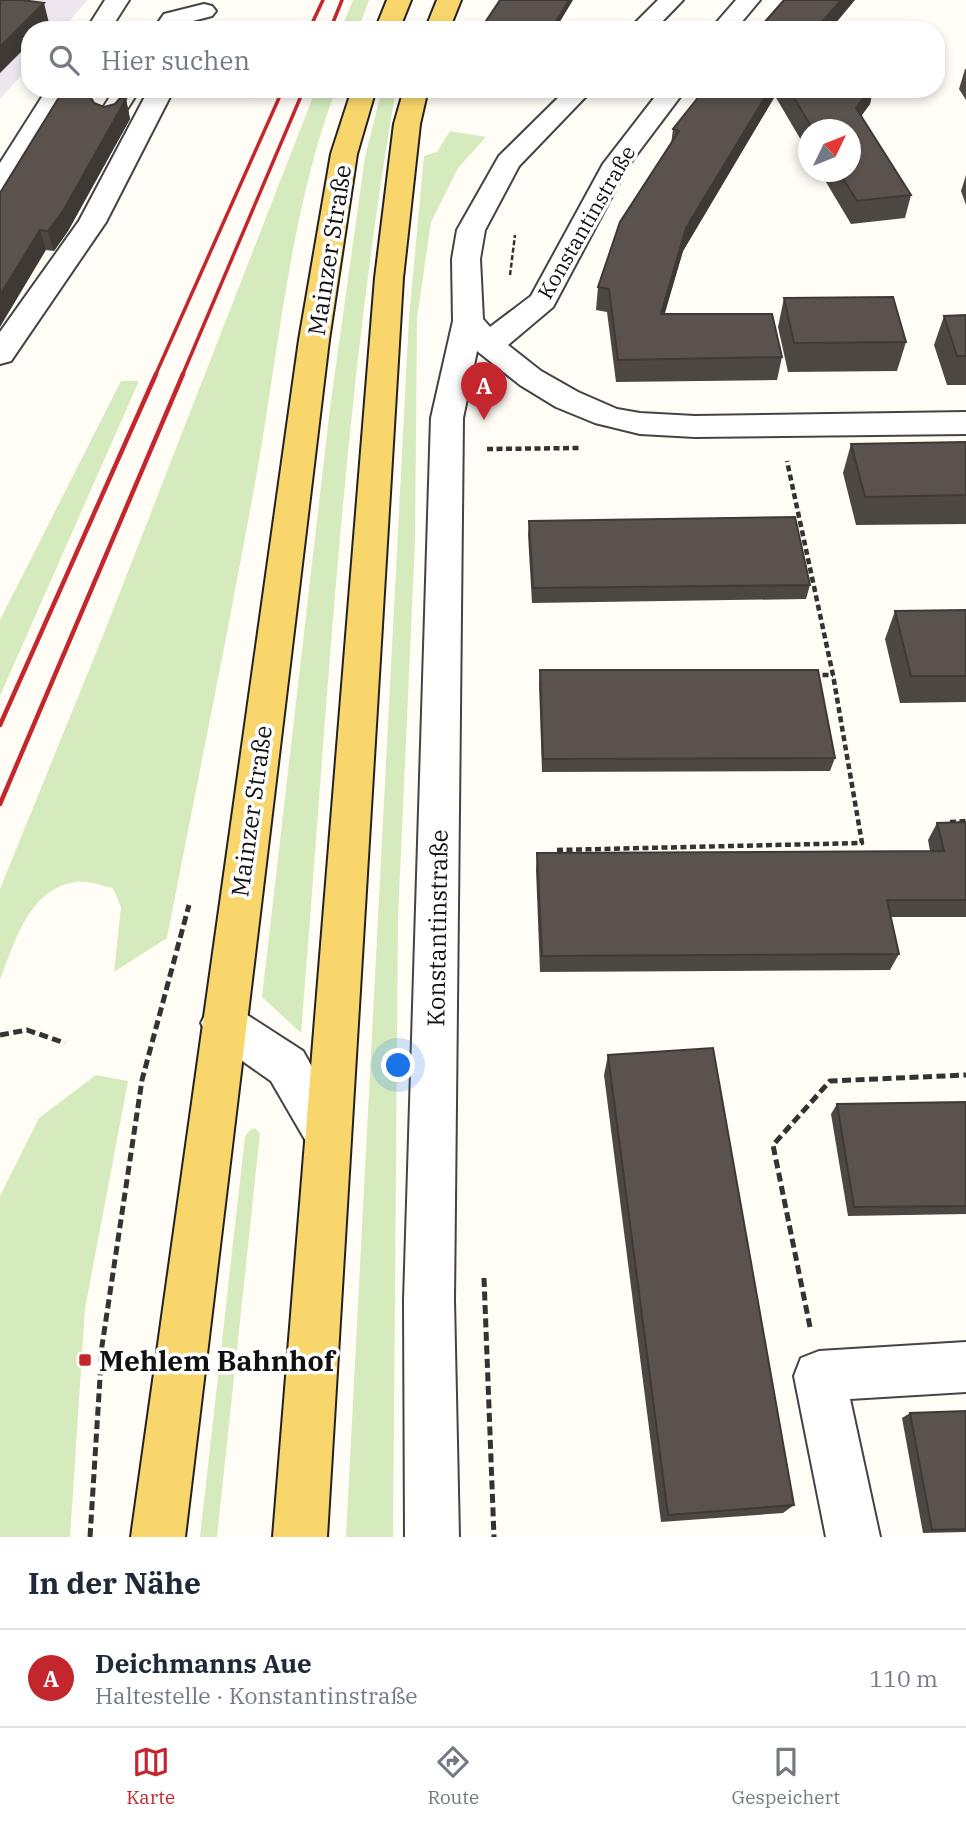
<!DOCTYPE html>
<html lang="de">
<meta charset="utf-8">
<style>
:root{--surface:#fff;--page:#f2f2f3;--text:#1f2937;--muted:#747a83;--line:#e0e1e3;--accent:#c4262e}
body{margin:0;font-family:"IBM Plex Serif",serif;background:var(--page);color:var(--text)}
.compass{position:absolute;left:798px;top:119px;width:63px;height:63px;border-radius:50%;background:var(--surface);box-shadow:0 4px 10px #0003;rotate:47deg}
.you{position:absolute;left:399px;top:1066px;width:24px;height:24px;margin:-18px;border:5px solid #fff;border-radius:50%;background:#1a73e8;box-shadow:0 0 0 10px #1a73e833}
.badge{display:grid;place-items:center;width:46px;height:46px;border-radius:50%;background:var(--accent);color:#fff;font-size:23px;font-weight:700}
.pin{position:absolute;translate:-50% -58px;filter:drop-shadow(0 2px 4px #0008)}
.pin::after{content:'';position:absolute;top:37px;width:24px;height:21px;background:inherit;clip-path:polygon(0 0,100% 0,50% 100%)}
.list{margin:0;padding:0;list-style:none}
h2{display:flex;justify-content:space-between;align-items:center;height:91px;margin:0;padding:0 28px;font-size:30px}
h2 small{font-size:23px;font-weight:400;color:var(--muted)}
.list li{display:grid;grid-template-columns:46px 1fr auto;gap:21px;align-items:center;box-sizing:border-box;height:98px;padding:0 28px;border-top:2px solid var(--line)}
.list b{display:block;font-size:26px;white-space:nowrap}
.list p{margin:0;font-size:23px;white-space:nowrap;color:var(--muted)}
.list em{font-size:23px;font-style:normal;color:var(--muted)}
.icon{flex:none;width:38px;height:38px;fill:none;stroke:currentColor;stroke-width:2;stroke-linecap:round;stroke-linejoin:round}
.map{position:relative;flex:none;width:966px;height:1537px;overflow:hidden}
.search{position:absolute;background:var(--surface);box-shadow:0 4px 10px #0003;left:21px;right:21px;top:21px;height:77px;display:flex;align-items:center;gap:18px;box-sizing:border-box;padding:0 24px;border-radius:28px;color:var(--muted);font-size:26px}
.sheet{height:189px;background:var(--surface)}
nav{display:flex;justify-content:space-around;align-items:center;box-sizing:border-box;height:98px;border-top:2px solid var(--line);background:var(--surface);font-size:19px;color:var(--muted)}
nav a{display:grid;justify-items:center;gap:4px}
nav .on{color:var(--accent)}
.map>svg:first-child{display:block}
</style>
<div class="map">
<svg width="966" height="1537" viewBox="0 0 966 1537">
<rect width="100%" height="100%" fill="#fffdf5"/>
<path fill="#eee6ef" d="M0,0H88L61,30H30V66L0,99Z"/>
<g fill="#d5ebbd">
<path d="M353,0H369L358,30H341Z"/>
<path d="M316,89H336C291,208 279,347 257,472C229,628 197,783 167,938L114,972L121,907L113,888C102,886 86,880 75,882C28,890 15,942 0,980V889L106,628Z"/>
<path d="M382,89H396C342,401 327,718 301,1033L262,997L330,408L365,157Z"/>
<path d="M450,131L486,137L458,168L431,222L417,318L415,541L398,918L393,1537H346L409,318L424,156L437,152Z"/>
<path d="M121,381H139L0,696V620Z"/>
<path d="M96,1075L128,1081L85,1309L70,1537H0V1196L39,1118Z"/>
<path d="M255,1128L260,1133L217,1537H200L245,1136L250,1130Z"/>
</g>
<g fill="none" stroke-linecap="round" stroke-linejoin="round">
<defs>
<g id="minor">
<path d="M105,0H129L110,30H86Z"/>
<path d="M658,0H683L654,30H628Z"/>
<path d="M736,0H760L735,30H710Z"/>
<path d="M204,4L212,6L216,11L212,16L181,24L177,30H153L164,14Z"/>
<path d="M47,89H72L9,190L0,192V163Z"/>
<path d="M115,89H140L119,122L110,125L101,122L97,117Z"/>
<path d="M149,89H174L106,222L11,361L0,364V332L79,221Z"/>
<path d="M567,89H593L519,166L485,230L480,259L483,319L490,327L531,296L603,164L661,89H686L628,166L553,307L508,345L541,371L578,392L617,409L640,413L695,416L966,412V434L695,437L640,434L595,423L556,407L520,385L477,351L463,418L454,1300L459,1537H405L404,1300L431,418L453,321L452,259L457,230L499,156Z"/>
<path d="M223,1003L238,1009L303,1051L350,1134L343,1150L327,1156L311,1150L271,1081L208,1037L201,1023L208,1009Z"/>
<path d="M966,1342V1392L850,1399L880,1537H826L794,1376L801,1358L819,1351Z"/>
</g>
<g id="major">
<path d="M387,0H411L399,30H375Z"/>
<path d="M437,0H461L449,30H425Z"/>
<path d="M352,89H376L357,154L329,340L185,1537H131L299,340L331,154Z"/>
<path d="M404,89H428L420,124L403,278L327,1537H273L375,278L394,124Z"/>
</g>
</defs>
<use href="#minor" stroke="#444" stroke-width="4"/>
<use href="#major" stroke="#222" stroke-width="4"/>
<path stroke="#333" stroke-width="2.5" stroke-dasharray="5 2.5" stroke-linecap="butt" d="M510,275L515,235"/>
<g stroke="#333" stroke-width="4.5" stroke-dasharray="6 3.5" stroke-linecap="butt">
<path d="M487,449L580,448"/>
<path d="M813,675H833"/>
<path d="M950,822L966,821"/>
<path d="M557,850L862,843L833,675L787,461"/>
</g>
<g stroke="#333" stroke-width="5" stroke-dasharray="9 4.5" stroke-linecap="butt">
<path d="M0,1035L27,1030L65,1043"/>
<path d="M484,1278L494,1537"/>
<path d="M810,1327L773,1145L830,1081L966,1075"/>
<path d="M90,1537L102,1346L142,1080L189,905"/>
</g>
<use href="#minor" fill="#fff" fill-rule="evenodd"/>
<use href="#major" fill="#f9d66b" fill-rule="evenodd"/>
<g stroke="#c4262e" stroke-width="3.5">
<path d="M309,30L323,0"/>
<path d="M330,30L342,0"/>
<path d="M155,376L283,89"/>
<path d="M182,376L304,89"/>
</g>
<g stroke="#c4262e" stroke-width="4.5">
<path d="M0,725L156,374"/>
<path d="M0,804L183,374"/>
</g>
</g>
<g fill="#4d4742">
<path d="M965,69H966V100L959,89Z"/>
<path d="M712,89H873L870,104L861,116L911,195L905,218L851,224L820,172H850V130H808V152L775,96L683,251L664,314L782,357L777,380L616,382L607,312L596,310L598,287L671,144L673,129Z"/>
<path d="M126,99L130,119L68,231L54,251L46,250L0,193L94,103L104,107L115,104Z"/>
<path d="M966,175V205L961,191Z"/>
<path d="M784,298L906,342L897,371L788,372L778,327Z"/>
<path d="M966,315V385H947L934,345L944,316Z"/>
<path d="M966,442V524L856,525L843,473L851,444Z"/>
<path d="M529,521L810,585L806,599L532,603L528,535Z"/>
<path d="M966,610V702L900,703L885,639L895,611Z"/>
<path d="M540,670L835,758L830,771L542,772L539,684Z"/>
<path d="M966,822V917H891L899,954L890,970L540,972L536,870L537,853L930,851L928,840L937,823Z"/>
<path d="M608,1055L794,1505L783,1513L661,1522L604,1075Z"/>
<path d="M966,1102V1214L848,1216L831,1114L837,1104Z"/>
<path d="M966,1411V1532L923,1533L902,1418L910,1413Z"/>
</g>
<g fill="#3f3936">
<path d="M569,0H573L555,30H551Z"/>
<path d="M841,0H855L830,30H815Z"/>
<path d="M44,3L49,23L42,30H30V43L0,73V47Z"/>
<path d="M770,89H776L775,96L683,251L658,337L661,314L686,228Z"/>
<path d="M870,89H873L870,104L851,130L856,108Z"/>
<path d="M126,99L130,119L68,231L54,251L48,231Z"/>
<path d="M40,230L46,250L0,327V295Z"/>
</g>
<g fill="#5a524d" stroke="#3f3936" stroke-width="2">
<path d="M0,0H22L44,3L0,47Z"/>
<path d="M500,0H569L551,30H480Z"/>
<path d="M784,0H841L815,30H764L767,25L763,24Z"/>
<path d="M712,89H770L686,228L661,314H772L782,357L618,360L609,289L598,287L620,222L679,131L673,129L704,90L710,91Z"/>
<path d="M789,89H870L856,108L911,195L857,201L839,172H850V130H813Z"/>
<path d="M61,94L90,96L94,103L104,107L115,104L120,98L126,99L63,211L48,231L40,230L0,295V193Z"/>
<path d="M893,297L906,342L794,343L784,298Z"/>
<path d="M966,315V356H957L944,316Z"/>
<path d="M966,442V495L865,497L851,444Z"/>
<path d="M795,517L810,585L533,588L529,521Z"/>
<path d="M966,610V676H911L895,611Z"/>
<path d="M540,670H818L835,758L543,759Z"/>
<path d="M966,822V900H887L899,954L542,956L537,853L944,851L937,823Z"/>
<path d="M713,1048L794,1505L668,1515L608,1055Z"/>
<path d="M966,1102V1206L854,1207L837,1104Z"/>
<path d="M966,1411V1529L932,1530L910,1413Z"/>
</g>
<rect fill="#c4262e" stroke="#fff" stroke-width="2.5" x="78" y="1353" width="14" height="14" rx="3.5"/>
<g text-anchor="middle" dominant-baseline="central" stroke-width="7" stroke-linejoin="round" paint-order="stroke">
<g font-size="21" fill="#111" stroke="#fff">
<text transform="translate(586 222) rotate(-60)">Konstantinstraße</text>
</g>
<g font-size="24" fill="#111" stroke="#fff">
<text transform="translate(329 250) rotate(-81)">Mainzer Straße</text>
<text transform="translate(251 811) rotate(-82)">Mainzer Straße</text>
<text transform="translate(437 928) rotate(-89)">Konstantinstraße</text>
</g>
<g font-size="28" font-weight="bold" fill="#111" stroke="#fff" text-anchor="start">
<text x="99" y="1360">Mehlem Bahnhof</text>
</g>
</g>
</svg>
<svg class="compass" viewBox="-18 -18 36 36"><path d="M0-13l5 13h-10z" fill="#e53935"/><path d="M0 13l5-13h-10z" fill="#747a83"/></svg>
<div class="you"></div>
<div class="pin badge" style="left:484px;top:420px">A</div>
<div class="search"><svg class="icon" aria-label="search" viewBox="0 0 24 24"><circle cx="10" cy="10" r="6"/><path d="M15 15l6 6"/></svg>Hier suchen</div>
</div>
<section class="sheet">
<h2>In der Nähe<small></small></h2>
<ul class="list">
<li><span class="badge">A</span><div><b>Deichmanns Aue</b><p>Haltestelle · Konstantinstraße</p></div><em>110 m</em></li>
</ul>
</section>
<nav>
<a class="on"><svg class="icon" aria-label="map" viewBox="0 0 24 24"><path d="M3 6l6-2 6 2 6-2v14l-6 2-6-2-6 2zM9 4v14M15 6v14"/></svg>Karte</a>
<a><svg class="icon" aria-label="directions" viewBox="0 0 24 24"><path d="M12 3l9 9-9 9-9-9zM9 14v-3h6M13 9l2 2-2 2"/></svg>Route</a>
<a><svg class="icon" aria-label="saved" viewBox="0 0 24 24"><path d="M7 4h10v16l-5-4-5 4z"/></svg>Gespeichert</a>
</nav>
